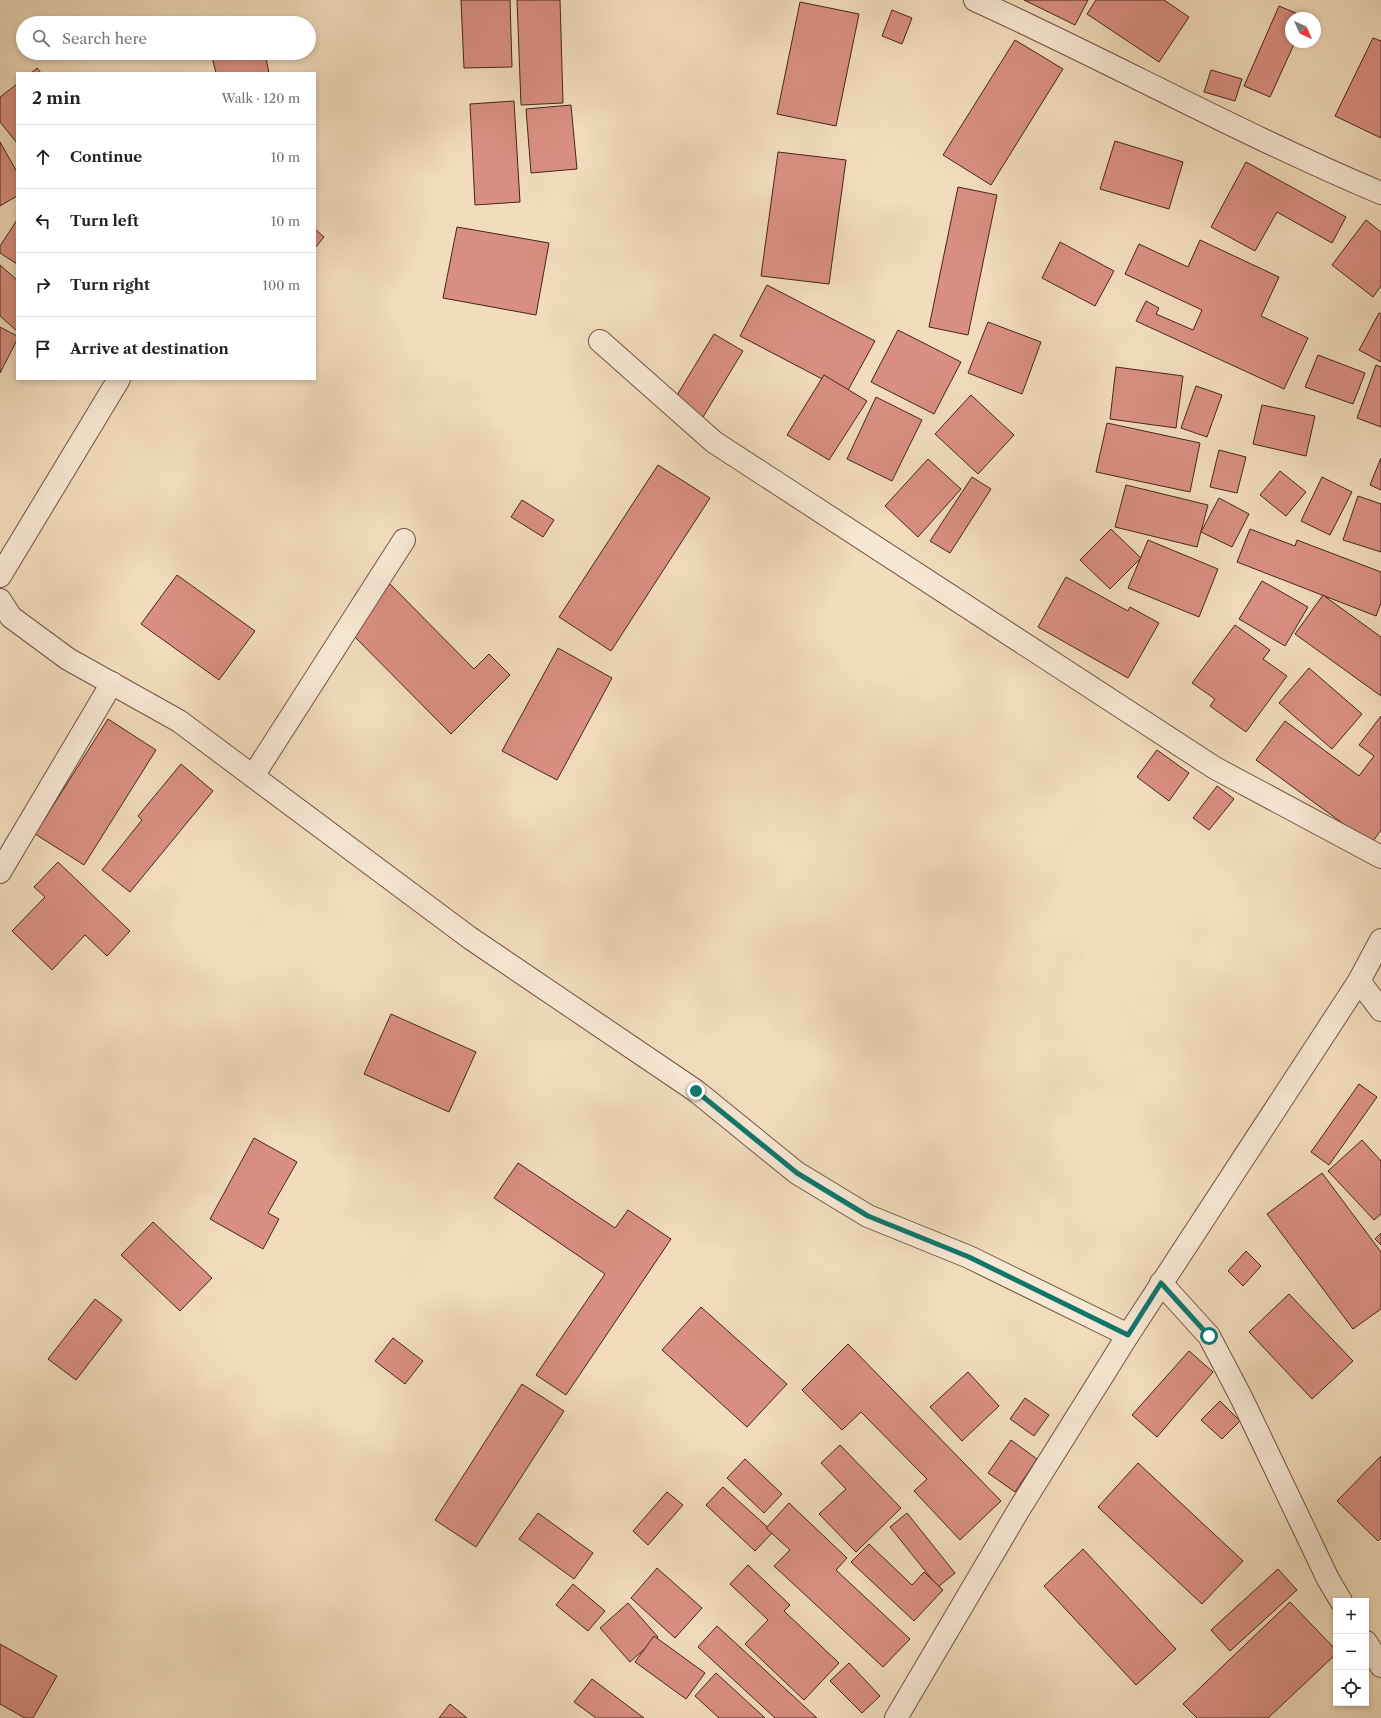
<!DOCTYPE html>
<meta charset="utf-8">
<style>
:root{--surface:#fff;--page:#f6f6f6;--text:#222;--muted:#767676;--line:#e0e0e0}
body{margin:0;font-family:"Libre Caslon Text",serif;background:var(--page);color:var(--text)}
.controls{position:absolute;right:12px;bottom:12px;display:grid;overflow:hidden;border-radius:0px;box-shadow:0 2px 6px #0003}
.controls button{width:36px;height:36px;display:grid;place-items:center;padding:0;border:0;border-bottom:1px solid var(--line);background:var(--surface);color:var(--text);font:20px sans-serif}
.compass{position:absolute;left:1285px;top:12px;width:36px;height:36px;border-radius:50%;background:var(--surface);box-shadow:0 2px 6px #0003;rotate:135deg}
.stop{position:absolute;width:12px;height:12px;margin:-9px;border:3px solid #0f766e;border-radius:50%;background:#fff}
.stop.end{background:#0f766e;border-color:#fff;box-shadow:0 1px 4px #0008}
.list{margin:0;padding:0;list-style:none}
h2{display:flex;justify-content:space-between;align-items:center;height:52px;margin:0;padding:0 16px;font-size:17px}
h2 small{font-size:13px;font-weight:400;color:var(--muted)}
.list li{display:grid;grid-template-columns:26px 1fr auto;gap:12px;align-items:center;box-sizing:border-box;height:64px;padding:0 16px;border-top:1px solid var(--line)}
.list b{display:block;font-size:15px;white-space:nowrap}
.list em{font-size:13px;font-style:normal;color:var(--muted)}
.icon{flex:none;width:22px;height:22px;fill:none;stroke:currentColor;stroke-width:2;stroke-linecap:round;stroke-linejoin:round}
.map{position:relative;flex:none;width:1381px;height:1718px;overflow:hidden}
.search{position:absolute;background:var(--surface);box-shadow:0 2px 6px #0003;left:16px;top:16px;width:300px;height:44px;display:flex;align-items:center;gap:10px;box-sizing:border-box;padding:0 14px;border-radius:22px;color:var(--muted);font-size:15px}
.panel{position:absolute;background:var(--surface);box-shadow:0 2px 6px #0003;left:16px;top:72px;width:300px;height:308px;border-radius:0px}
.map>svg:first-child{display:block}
</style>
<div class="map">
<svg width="1381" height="1718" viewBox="0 0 1381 1718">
<rect width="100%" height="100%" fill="#f2dcbc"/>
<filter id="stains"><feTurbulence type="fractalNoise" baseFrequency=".005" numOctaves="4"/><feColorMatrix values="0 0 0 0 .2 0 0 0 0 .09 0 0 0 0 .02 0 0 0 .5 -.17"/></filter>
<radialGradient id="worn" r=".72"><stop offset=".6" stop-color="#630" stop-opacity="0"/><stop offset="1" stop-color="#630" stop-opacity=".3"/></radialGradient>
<g fill="#d98f81" stroke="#452619">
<path d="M461,0H510L512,67L464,68Z"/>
<path d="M517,0H560L563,103L521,105Z"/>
<path d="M1024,0H1088L1075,25Z"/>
<path d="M1096,0H1164L1189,17L1159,62L1087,14Z"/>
<path d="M800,2L859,14L836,126L777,114Z"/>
<path d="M1279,6L1305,17L1291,18V42H1295L1270,97L1244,86Z"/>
<path d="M892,10L912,18L902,44L882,36Z"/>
<path d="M1373,38L1381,41V138L1335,116Z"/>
<path d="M1015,40L1063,69L991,185L943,155Z"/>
<path d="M211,53H265L269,73H216Z"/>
<path d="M37,68L41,73H31Z"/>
<path d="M1211,70L1242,79L1235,101L1204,92Z"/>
<path d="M17,84V143L0,122V97Z"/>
<path d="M514,101L520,202L475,205L470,104Z"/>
<path d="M571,105L577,169L531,173L526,109Z"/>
<path d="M1115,141L1183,162L1169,209L1100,189Z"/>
<path d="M0,142L17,172V196L0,206Z"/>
<path d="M778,152L846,160L829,284L761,276Z"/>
<path d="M1246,162L1346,217L1332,243L1277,212L1255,251L1211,227Z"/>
<path d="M958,187L997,195L968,335L929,327Z"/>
<path d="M17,220V264L0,253V246Z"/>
<path d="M1366,220L1381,232V286L1373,297L1332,265Z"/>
<path d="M457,227L549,243L536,315L443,298Z"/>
<path d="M315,229L324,237L315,248Z"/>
<path d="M1200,240L1279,277L1261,316L1308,338L1284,389L1136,321L1146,301L1159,308L1156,314L1193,330L1202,310L1125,274L1139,244L1188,267Z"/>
<path d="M1060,242L1114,271L1095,306L1042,278Z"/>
<path d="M0,265L17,280V331L0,316Z"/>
<path d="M767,285L875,341L847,392L740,336Z"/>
<path d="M1379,313L1381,314V362L1359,350Z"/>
<path d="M988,322L1041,342L1022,394L968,373Z"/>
<path d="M0,327L17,336V340L0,373Z"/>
<path d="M898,330L961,362L934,414L871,382Z"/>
<path d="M714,334L743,351L700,422L671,405Z"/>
<path d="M1318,355L1365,373L1353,404L1305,387Z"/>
<path d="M1376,365L1381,367V427L1357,418Z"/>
<path d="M1116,367L1183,376L1176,428L1110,419Z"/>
<path d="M824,375L867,401L829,460L787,435Z"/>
<path d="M1196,386L1222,395L1207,437L1181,428Z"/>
<path d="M971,395L1014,435L978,474L935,434Z"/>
<path d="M876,397L922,420L892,481L847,459Z"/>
<path d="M1262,405L1315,416L1306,456L1253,444Z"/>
<path d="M1107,423L1200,443L1190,492L1096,472Z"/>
<path d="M1219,450L1246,457L1237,493L1210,487Z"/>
<path d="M1381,458V490L1370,485Z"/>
<path d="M928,459L961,489L918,537L885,506Z"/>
<path d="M658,465L710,498L611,651L559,617Z"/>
<path d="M1280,471L1306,492L1286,516L1260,495Z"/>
<path d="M972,477L991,489L950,553L930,541Z"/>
<path d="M1322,477L1352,492L1330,535L1301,521Z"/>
<path d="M1126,485L1208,505L1197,547L1115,527Z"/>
<path d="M1358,496L1381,504V552L1343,540Z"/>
<path d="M1219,498L1249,514L1232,547L1201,532Z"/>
<path d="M522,500L554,520L543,537L511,517Z"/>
<path d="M1111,529L1141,558L1110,589L1080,560Z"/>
<path d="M1250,529L1295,546L1297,540L1381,572V603L1376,616L1237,562Z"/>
<path d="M1148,540L1218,569L1199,617L1128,588Z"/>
<path d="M177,575L255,631L219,680L141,624Z"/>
<path d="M1066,577L1128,611L1130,607L1159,623L1128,678L1038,627Z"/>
<path d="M1262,581L1308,607L1285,646L1239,619Z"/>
<path d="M389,583L474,669L489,654L510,675L451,734L345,627Z"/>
<path d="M1323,595L1381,637V696L1295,634Z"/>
<path d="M1235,625L1270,650L1263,659L1287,676L1246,732L1210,706L1215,699L1192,683Z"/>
<path d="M558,648L612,678L557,780L502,751Z"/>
<path d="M1309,668L1362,714L1332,749L1279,703Z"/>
<path d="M1381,716V830L1371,844L1256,760L1285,721L1359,776L1374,756L1359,745Z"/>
<path d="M108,719L156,750L84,865L35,834Z"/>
<path d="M1157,750L1189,773L1169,801L1137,777Z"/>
<path d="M181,764L213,791L130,892L102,870L142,820L138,816Z"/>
<path d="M1217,786L1234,799L1209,830L1193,818Z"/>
<path d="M58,862L130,931L107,956L85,935L52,970L12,931L45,897L34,887Z"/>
<path d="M391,1014L476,1052L449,1112L364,1074Z"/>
<path d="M1359,1084L1377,1097L1329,1165L1311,1152Z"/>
<path d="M254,1138L297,1162L268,1213L279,1219L263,1249L210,1219Z"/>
<path d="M1362,1140L1381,1161V1214L1374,1220L1328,1171Z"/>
<path d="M518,1163L615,1228L628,1210L671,1239L566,1395L536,1375L605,1274L494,1198Z"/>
<path d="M1322,1173L1381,1252V1309L1353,1329L1267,1214Z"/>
<path d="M153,1222L212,1278L180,1311L121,1255Z"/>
<path d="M1381,1233V1245L1375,1239Z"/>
<path d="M1246,1251L1261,1266L1243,1286L1228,1271Z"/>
<path d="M1289,1294L1353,1361L1312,1399L1249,1332Z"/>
<path d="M95,1299L122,1320L76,1380L48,1359Z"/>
<path d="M701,1307L787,1384L747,1427L662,1350Z"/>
<path d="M393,1338L423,1361L405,1384L375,1361Z"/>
<path d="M848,1344L1001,1501L960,1540L914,1491L927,1479L861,1412L842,1430L802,1390Z"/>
<path d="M1189,1351L1213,1372L1157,1437L1132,1415Z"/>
<path d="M968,1372L999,1406L962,1441L930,1407Z"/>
<path d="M522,1384L564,1411L476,1547L435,1520Z"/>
<path d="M1025,1398L1049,1415L1034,1436L1010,1419Z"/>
<path d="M1220,1401L1240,1421L1222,1439L1201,1420Z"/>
<path d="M1011,1440L1037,1459L1015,1492L988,1473Z"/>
<path d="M840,1445L901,1508L856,1552L819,1514L846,1489L821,1463Z"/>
<path d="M1381,1456V1538L1378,1541L1337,1501Z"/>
<path d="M745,1459L782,1494L764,1513L727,1478Z"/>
<path d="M1138,1463L1243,1561L1202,1604L1098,1507Z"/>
<path d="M723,1487L773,1532L755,1551L706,1505Z"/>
<path d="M667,1492L683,1505L648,1545L633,1531Z"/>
<path d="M789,1503L847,1558L836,1570L910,1639L883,1667L774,1566L790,1550L766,1528Z"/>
<path d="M538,1513L593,1553L574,1579L519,1539Z"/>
<path d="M907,1513L955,1573L938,1587L890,1527Z"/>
<path d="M869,1544L912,1585L924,1572L943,1590L914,1621L851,1562Z"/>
<path d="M1083,1549L1176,1649L1136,1685L1044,1586Z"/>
<path d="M748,1565L790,1605L784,1611L839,1663L804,1700L745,1644L768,1620L730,1584Z"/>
<path d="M657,1568L702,1608L675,1638L631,1598Z"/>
<path d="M1278,1569L1297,1590L1230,1651L1211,1630Z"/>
<path d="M573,1584L605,1611L588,1631L556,1605Z"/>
<path d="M1290,1602L1336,1650V1654L1268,1718H1197L1183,1704Z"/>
<path d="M628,1603L658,1637L630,1662L600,1628Z"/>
<path d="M717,1626L817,1718H775L698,1647Z"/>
<path d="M654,1636L705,1673L686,1699L635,1662Z"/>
<path d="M0,1644L57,1676L33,1718H25L0,1704Z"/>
<path d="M849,1663L880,1696L862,1713L830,1681Z"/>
<path d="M716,1673L765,1718H719L695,1696Z"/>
<path d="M592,1679L644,1718H596L574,1702Z"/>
<path d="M450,1704L467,1718H439Z"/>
</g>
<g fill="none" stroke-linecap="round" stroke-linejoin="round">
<defs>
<g id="minor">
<path d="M975,0C1111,62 1243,135 1381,193"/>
<path d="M600,341L714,442L1215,768L1381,857"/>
<path d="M0,576L119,379"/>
<path d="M0,600L11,617L68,659L179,721L470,938L696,1091L797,1173L868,1216L969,1257L1128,1335"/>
<path d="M253,776L404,540"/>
<path d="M0,872L112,683"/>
<path d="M1359,981L1381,1010"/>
<path d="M1161,1283L1209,1336L1241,1397L1328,1579L1341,1601"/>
<path d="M1366,1642L1381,1666"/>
<path d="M896,1718L1018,1511L1128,1335L1359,981L1381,940"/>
</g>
</defs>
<use href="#minor" stroke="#705442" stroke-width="24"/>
<use href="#minor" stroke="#f7e8d3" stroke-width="22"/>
</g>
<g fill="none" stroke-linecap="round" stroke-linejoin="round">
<path stroke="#0f766e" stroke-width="5" d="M696,1091L797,1173L868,1216L969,1257L1128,1335L1161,1283L1209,1336"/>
</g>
<rect width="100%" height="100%" filter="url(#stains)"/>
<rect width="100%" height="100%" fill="url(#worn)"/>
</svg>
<div class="controls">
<button>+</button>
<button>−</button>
<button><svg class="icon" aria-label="locate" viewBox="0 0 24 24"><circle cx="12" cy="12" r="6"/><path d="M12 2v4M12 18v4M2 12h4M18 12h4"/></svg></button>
</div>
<svg class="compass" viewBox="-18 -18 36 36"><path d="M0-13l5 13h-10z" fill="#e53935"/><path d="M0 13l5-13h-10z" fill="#767676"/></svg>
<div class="stop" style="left:1209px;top:1336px"></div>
<div class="stop end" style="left:696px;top:1091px"></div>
<div class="search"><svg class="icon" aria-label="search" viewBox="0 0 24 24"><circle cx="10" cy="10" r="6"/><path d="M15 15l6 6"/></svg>Search here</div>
<section class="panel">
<h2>2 min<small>Walk · 120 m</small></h2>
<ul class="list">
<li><svg class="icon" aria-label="ahead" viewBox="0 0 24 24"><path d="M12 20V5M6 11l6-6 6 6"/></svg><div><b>Continue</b></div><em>10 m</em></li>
<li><svg class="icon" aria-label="left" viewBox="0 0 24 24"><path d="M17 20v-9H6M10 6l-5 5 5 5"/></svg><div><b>Turn left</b></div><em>10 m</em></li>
<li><svg class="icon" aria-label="right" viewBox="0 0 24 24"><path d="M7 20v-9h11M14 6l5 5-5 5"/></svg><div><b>Turn right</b></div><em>100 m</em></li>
<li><svg class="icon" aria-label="arrive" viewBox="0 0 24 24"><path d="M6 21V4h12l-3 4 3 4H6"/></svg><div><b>Arrive at destination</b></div></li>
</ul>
</section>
</div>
